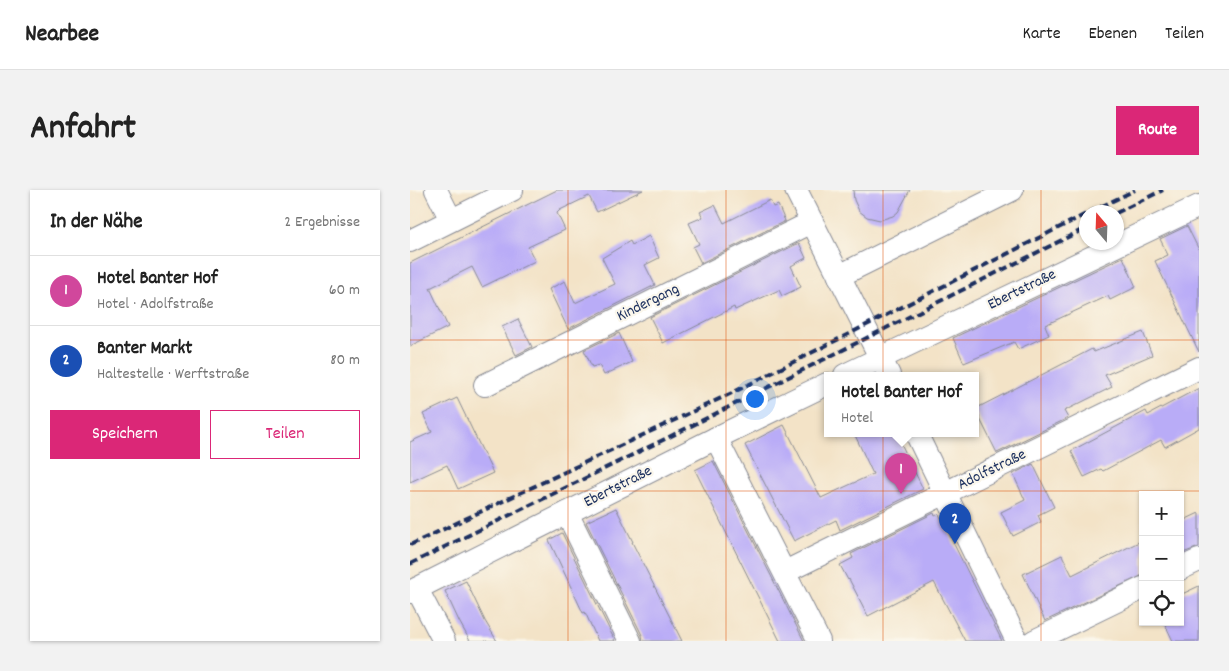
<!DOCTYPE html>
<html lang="de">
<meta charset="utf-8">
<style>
:root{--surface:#fff;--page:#f2f2f2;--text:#222;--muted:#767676;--line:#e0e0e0;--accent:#db2777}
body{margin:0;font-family:Dekko,sans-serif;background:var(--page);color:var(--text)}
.controls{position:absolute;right:15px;bottom:15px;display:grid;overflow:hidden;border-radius:0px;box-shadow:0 1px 4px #0004}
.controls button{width:45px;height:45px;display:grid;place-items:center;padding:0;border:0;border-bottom:1px solid var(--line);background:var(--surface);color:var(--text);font:25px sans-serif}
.compass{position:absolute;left:669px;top:15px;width:45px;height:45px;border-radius:50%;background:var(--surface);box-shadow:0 1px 4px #0004;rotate:341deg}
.you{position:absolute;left:344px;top:208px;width:18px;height:18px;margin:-12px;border:4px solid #fff;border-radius:50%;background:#1a73e8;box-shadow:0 0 0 8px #1a73e833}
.badge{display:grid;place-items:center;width:32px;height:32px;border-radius:50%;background:var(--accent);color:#fff;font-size:16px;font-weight:700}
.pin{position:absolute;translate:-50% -41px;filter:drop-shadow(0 1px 2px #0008)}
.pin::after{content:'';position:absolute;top:26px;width:18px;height:15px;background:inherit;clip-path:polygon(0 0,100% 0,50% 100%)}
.popup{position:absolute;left:414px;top:182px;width:155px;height:65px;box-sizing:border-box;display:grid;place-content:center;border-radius:0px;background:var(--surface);filter:drop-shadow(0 1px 4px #0005);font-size:16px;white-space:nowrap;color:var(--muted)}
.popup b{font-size:19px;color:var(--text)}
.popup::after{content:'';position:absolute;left:50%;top:100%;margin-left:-10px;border:10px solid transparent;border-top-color:var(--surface)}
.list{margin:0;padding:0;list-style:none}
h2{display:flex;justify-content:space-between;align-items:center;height:65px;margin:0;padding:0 20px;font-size:21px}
h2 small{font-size:16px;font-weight:400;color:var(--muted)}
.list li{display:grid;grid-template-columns:32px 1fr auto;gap:15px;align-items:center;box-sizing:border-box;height:70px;padding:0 20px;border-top:1px solid var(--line)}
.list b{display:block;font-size:19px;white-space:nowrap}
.list p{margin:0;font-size:16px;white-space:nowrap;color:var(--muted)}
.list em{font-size:16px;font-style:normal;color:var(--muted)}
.actions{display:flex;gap:10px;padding:15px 20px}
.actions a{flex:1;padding:11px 0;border:1px solid var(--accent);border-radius:0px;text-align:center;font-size:18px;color:var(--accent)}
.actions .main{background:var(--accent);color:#fff}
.icon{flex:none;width:28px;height:28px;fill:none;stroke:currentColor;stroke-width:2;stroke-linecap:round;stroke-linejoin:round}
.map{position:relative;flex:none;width:789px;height:451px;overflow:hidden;border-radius:0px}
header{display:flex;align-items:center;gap:30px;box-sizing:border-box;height:70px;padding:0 25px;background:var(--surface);border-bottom:1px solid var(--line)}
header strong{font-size:24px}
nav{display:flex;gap:28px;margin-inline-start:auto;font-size:18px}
.intro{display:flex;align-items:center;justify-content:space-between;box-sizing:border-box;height:120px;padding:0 30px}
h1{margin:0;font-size:35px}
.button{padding:12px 22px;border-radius:0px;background:var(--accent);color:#fff;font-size:18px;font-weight:700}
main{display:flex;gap:30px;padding:0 30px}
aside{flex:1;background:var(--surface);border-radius:0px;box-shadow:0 1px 4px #0004}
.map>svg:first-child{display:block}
</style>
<header>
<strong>Nearbee</strong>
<nav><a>Karte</a><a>Ebenen</a><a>Teilen</a></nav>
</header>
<div class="intro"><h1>Anfahrt</h1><a class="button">Route</a></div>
<main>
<aside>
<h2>In der Nähe<small>2 Ergebnisse</small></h2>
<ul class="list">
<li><span class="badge" style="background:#d1479c">1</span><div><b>Hotel Banter Hof</b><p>Hotel · Adolfstraße</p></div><em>60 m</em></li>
<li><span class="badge" style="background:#1a4fb4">2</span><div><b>Banter Markt</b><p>Haltestelle · Werftstraße</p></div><em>80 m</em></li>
</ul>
<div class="actions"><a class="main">Speichern</a><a>Teilen</a></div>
</aside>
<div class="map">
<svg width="789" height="451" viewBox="0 0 789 451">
<rect width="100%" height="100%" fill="#fbf7ec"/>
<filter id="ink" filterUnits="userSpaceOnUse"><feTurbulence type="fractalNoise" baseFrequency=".02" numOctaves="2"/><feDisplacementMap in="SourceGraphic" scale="10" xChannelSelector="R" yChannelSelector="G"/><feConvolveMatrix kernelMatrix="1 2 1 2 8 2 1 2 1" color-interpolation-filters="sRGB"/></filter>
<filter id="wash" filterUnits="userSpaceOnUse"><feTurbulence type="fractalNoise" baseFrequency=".0096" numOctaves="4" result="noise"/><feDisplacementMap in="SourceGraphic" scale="20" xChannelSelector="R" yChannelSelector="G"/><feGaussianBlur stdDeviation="1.12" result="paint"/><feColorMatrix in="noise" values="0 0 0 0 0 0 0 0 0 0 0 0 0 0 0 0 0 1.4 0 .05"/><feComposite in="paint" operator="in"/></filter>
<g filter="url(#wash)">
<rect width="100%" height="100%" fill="#f3e3c7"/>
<g id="blocks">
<g fill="#b9acf7">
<path d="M147,0H233L187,22L179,6L150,20L147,23L155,40L118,57L125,71L72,97L62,77L20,98L38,137L0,156V73Z"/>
<path d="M443,0H500L488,22L483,26L470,30L457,27L449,21L444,10Z"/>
<path d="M360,10L363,17L368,15L375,31L291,73L283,57L289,54L279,33L293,27L290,22L305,15L314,33Z"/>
<path d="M777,36L789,60V162L745,71L758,65L750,49Z"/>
<path d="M239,46L249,68L235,75L245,95L158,139L139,99L155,91L165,113L205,94L192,68L220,51L222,55Z"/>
<path d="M389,53L396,68L381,76L391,97L372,106L369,100L325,120L324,117L253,153L240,127Z"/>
<path d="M713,67L726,97L700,110L698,106L635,135L639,145L608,159L604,152L554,173L543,148Z"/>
<path d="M108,129L122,157L106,165L92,137Z"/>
<path d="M733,142L742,165L695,185L702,197L654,221L658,228L587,263L565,219L682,159L684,162Z"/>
<path d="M209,143L222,172L194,185L189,175L182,177L174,160Z"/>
<path d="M789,198V238L755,257L751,250L693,281L691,279L674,287L661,261L736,221L738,225Z"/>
<path d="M47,208L83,283L48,299L37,275L0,292V252L22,242L13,224Z"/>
<path d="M374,235L411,308L463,284L444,243H486L513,299L430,340L426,330L384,351L335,255Z"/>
<path d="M303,271L394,451H370L285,280Z"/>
<path d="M623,274L644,317L628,325L631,332L603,346L591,322L615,310L603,284Z"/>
<path d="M206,318L223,352H222L272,451H233L232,445L176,332Z"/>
<path d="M524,323L525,326L529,324L592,451H555L524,392L458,426L439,389L438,390L430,375L443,368L441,364Z"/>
<path d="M789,323V357L770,364V332Z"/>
<path d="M152,343L205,451H188L175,422L173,423L139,350Z"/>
<path d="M733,350V385L635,431L613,384L652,365L662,385Z"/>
<path d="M56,391L75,431L87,451H60L49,431L35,401Z"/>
<path d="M789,396V451H763L754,432H770V405Z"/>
</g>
</g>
</g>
<g filter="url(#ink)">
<use href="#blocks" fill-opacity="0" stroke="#878992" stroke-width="1"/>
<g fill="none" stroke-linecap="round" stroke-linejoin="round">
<defs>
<g id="minor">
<path d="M26,0L41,30"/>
<path d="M386,0L479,185"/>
<path d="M0,51L102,0"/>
<path d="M429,86L602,0"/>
<path d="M435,185L789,16"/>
<path d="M75,195L402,32"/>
<path d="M506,243L607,451"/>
<path d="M306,248L409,451"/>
<path d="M157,323L220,451"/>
<path d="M770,379L789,370"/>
<path d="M375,382L789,178"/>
<path d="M7,399L34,451"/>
<path d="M0,402L306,248L417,194"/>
<path d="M624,451L733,398"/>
</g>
</defs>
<use href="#minor" stroke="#878992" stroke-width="24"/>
<use href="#minor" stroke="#fff" stroke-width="22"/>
<g stroke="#1b2f5e" stroke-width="4" stroke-dasharray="8 4" stroke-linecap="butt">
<path d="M680,22L725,0"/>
<path d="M706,23L753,0"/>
<path d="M0,355L324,202L676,24"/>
<path d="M0,374L257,248L676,38"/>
</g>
</g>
</g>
<path fill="none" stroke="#de5710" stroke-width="1" stroke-opacity="0.55" d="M158,0V451M316,0V451M473,0V451M631,0V451M0,150H789M0,301H789"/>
<g text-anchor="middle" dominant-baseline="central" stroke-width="4.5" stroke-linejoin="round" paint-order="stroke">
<g font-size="16" fill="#1b2f5e" stroke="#fbf7ec">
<text transform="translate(612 100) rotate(-26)">Ebertstraße</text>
<text transform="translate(238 113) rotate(-26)">Kindergang</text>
<text transform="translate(582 280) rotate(-26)">Adolfstraße</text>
<text transform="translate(208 297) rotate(-27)">Ebertstraße</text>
</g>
</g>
</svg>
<div class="controls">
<button>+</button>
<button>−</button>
<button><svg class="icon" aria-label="locate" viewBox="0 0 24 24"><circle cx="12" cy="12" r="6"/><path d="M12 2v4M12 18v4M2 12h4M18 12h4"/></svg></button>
</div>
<svg class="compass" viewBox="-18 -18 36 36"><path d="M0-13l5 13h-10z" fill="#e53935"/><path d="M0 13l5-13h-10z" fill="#767676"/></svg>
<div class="you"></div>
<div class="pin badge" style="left:491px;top:304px;background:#d1479c">1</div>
<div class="popup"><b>Hotel Banter Hof</b>Hotel</div>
<div class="pin badge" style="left:545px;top:354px;background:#1a4fb4">2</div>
</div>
</main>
